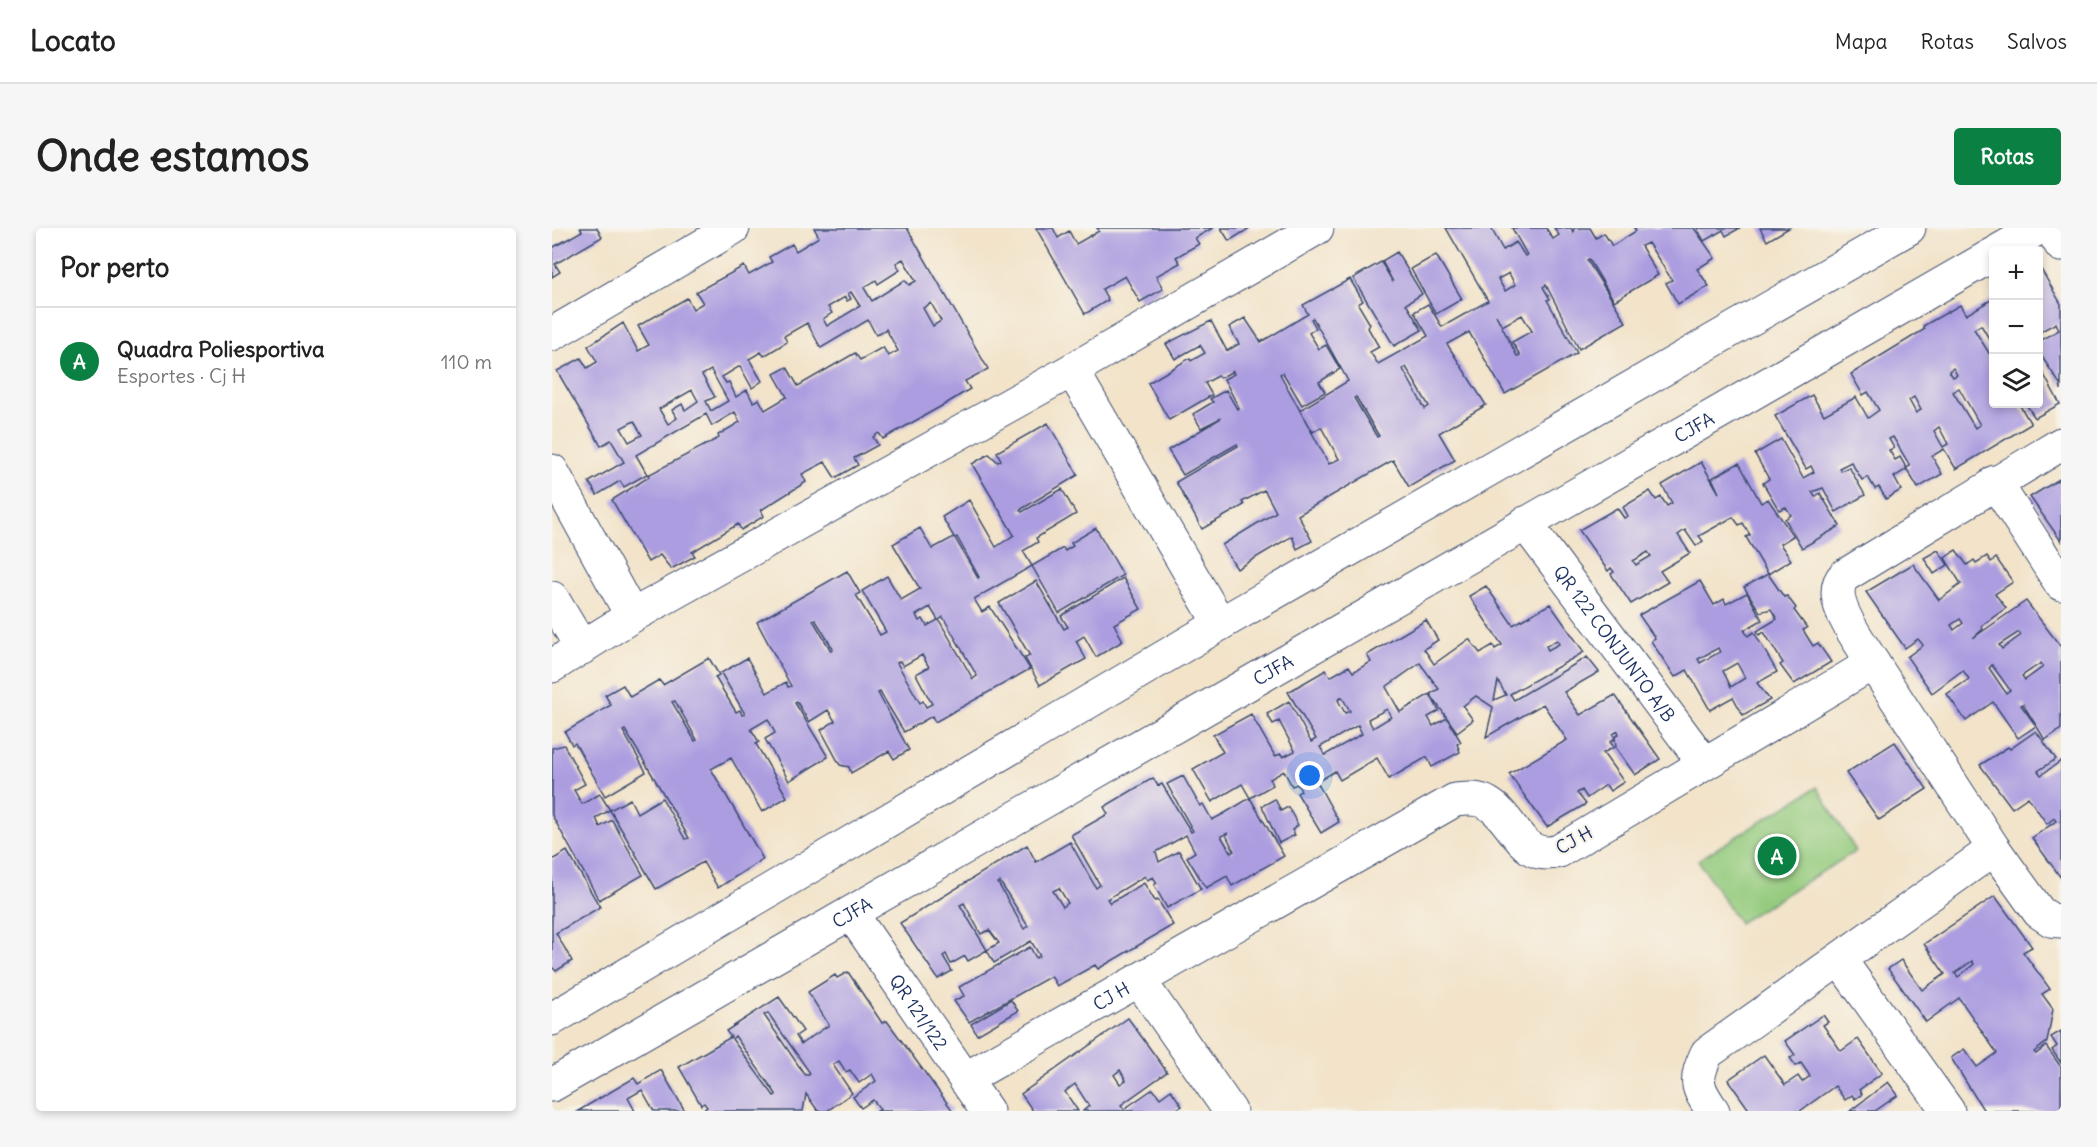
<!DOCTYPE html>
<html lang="pt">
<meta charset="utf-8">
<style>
:root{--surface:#fff;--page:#f6f6f6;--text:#222;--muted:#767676;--line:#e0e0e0;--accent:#0b8043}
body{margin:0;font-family:Delius,sans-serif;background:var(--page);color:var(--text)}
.controls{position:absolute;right:18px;top:18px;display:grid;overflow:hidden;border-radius:6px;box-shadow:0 3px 9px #0003}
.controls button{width:54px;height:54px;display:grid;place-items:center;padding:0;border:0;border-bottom:2px solid var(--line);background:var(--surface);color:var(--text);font:30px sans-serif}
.you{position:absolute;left:758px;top:548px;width:21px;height:21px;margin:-15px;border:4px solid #fff;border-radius:50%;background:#1a73e8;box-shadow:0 0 0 9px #1a73e833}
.badge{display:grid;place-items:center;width:39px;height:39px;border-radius:50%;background:var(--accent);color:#fff;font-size:20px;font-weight:700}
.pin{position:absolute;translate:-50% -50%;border:3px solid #fff;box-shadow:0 2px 6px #0006}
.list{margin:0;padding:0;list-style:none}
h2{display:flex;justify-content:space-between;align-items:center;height:78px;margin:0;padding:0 24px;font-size:26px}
h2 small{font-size:20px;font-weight:400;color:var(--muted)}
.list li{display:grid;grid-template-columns:39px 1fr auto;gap:18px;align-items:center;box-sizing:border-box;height:108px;padding:0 24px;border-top:2px solid var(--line)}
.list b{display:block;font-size:22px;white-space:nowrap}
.list p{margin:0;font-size:20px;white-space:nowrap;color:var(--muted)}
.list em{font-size:20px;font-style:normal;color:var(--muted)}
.icon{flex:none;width:33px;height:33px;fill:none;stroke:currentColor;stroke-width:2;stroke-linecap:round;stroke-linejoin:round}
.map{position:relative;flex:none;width:1509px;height:883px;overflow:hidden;border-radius:6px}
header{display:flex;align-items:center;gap:36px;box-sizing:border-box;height:84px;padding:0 30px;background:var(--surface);border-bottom:2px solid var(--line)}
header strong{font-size:28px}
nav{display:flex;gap:33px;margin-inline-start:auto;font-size:21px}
.intro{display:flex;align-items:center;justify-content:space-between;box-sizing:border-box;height:144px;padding:0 36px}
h1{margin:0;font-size:42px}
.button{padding:15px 27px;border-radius:6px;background:var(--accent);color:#fff;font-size:21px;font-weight:700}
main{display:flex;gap:36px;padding:0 36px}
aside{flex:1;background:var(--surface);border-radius:6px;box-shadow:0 3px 9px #0003}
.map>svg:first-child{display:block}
</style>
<header>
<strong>Locato</strong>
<nav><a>Mapa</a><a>Rotas</a><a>Salvos</a></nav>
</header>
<div class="intro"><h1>Onde estamos</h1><a class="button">Rotas</a></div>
<main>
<aside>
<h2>Por perto<small></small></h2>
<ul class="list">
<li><span class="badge">A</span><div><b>Quadra Poliesportiva</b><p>Esportes · Cj H</p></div><em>110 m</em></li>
</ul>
</aside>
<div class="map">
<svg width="1509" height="883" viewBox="0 0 1509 883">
<rect width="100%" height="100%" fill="#f7f3e8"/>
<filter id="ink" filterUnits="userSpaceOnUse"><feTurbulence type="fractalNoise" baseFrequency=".0167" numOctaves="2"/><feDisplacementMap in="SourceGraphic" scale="12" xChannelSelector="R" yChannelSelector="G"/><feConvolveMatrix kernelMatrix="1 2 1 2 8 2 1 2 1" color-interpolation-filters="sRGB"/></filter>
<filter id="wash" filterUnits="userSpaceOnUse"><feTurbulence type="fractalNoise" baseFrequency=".008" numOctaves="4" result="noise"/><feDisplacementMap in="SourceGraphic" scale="24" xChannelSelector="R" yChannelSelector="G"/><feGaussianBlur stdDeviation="1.35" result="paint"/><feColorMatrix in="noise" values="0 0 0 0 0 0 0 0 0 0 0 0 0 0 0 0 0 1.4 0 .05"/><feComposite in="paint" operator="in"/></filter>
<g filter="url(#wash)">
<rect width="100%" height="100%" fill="#f2e3c9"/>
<path fill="#94cb7e" stroke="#587d6e" stroke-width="1.5" d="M1265,559L1304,623L1187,695L1146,632Z"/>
<g id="blocks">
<g fill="#ac9de0" fill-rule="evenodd">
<path d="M28,0H45L50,9L3,36L8,44L0,49V20L30,3Z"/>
<path d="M262,0H355L436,141L413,153L418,161L395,175L331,211L327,205L321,209L326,217L302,230L306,237L283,250L273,234L250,246L254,254L209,282L212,288L189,302L186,296L140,324L143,328L119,341L108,327L96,334L60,272L97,249L96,247L167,210L166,207L188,194L183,184L160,198L154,186L84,227L95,246L72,259L68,253L45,267L37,254L72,234L59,212L49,218L5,143L29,130L35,140L45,134L36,118L71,95L86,123L97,117L86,98L135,70L141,81L151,75L144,64L192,38L197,47L220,34L217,29L240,16L244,23L267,9ZM351,31L364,53L357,57L353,52L320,73L312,60L324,52L326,56L348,42L344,35ZM299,64L308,78L275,98L271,91L280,85L276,79L293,69L295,73L299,71L296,66ZM379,75L389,93L381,98L371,80ZM316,92L324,107L334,101L346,123L336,128L331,119L308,132L303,125L246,158L235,139L222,146L235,169L213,182L207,171L201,174L195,162L184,169L177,154L174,155L170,149L188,138L200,160L210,153L197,131L209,124L212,128L235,114L232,108L255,95L269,120ZM159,142L176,173L159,183L154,173L163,169L150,147ZM140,162L146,173L133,182L130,176L120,182L125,190L116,196L107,181ZM82,193L90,207L77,214L69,200Z"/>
<path d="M484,0H501L506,10L517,3L524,16L547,3L545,0H661L643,10L647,16L624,29L628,35L604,48L611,61L588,74L573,48L550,61L556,72L533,86Z"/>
<path d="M669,0H698L677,13Z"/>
<path d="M894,0H939L951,22L964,14L973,28L975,27L960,0H994L1001,11L1007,7L1002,0H1019L1021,4L1022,0H1038L1044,10L1052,5L1060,18L1084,3L1082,0H1142L1163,30L1145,41L1157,58L1126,76L1114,55L1120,52L1096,15L1089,18L1106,47L1062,73L1037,31L1035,32L1074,94L1027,121L994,57L991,59L998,71L995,72L1025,125L953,166L917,104L895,116L934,177L887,205L903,232L857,259L841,232L746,287L760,313L745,321L740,308L685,341L670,317L724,284L714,265L712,262L690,274L692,277L650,301L624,254L686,218L685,216L631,247L616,222L669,190L649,200L641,186L661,174L658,171L674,162L685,181L687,180L672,151L682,146L681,143L668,150L666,148L653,155L660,167L617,192L596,155L638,130L639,133L653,125L648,117L623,131L614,116L659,93L675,123L687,116L677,99L693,90L709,114L756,86L751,77L798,51L811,73L806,76L818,96L816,100L827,119L818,124L826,136L876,108L862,84L876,76L890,99L936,73ZM957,45L963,57L953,63L946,51ZM944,87L950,98L970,87L980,103L960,114L968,127L965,128ZM761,90L796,153L748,182L761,204L769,199L787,231L777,236L728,146L731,145L750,177L773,164L767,154L788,141L774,117L767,121L757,105L764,100L759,91ZM854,139L877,178L873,181L851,141ZM804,169L827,208L825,209L802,170Z"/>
<path d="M1145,0H1188L1174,8L1171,2L1152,13Z"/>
<path d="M1208,0H1237L1215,13Z"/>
<path d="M845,24L870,66L854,76L870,102L842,118L801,50L829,34L841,54L830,33Z"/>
<path d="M884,27L910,71L884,86L859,41Z"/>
<path d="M1486,36L1509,76V162L1508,156L1486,123V114L1507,102L1504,95L1486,105Z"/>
<path d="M1442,70V119L1429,97L1422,101L1442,133V176H1467L1479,196L1404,241L1392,221L1380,228L1390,246L1366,260L1354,240L1358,238L1341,209L1337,211L1342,220L1337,222L1343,232L1348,229L1355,241L1342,249L1349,262L1334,271L1327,259L1323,261L1316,249L1310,252L1299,234L1287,240L1289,243L1297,239L1313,267L1284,284L1271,260L1260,264L1263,269L1268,265L1288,298L1250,320L1233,291L1239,287L1234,279L1227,282L1211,255L1217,251L1203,226L1229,211L1251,250L1262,244L1259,238L1254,241L1223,188L1260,167L1272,187L1304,169L1316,190L1327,182L1316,164L1311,167L1299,146L1373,101L1371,98L1408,77L1414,87ZM1401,140L1405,147L1401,149L1397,143ZM1407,160L1428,197L1423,200L1401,164ZM1362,169L1369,182L1364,185L1357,172ZM1387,199L1396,216L1391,219L1382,203Z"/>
<path d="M1486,136L1508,176L1483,190L1474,176H1486Z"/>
<path d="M496,195L526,247L468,282L470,284L510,261L524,286L484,310L486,314L471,323L480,338L422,371L430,384L438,379L478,441L383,494L380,488L352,504L328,464L326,465L357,522L342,531L337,523L299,545L297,539L288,537L269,502L283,493L276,482L257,494L245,474L243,475L276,529L237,553L213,511L223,505L216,491L199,501L207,514L204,516L235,569L210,584L179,530L159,541L211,631L166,660L151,634L104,661L58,582L78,571L85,585L110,570L133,611L137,610L101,548L73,502L71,503L94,544L53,568L23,515L20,517L13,504L59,477L53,467L71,457L78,469L107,452L111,457L157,430L167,447L163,449L184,484L188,482L190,487L193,486L169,445L195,430L215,465L234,454L236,459L239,458L205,394L295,343L308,365L304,367L328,407L334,404L310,363L335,348L349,372L368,361L341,316L368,300L380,321L402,309L390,289L417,272L444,319L462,307L420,236L437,226L446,234L449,232L445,224ZM405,309L427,349L426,350L403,310ZM378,379L386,392L375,398L371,391L367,393L364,387ZM391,389L425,448L421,451L387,392ZM263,391L281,421L279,423L261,392ZM370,427L377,439L364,446L380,476L374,479L371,473L368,475L345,435L348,433L351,438ZM123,473L145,512L143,513L120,474Z"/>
<path d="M1149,234L1167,265L1160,250L1187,235L1209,275L1216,271L1241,308L1228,316L1239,332L1216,346L1194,309L1198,307L1191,295L1187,297L1181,289L1147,308L1151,313L1144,318L1133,302L1126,307L1138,325L1108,343L1116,354L1079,376L1059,346L1062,344L1059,340L1056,343L1027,302L1065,280L1072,290L1076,288L1071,279L1098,263L1104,272L1109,269L1115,278L1120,275L1110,257ZM1096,324L1099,328L1084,337L1081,333Z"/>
<path d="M1509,250V313L1478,269Z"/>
<path d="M544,300L571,347L507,385L480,338L511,320L513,323L521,318L519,315Z"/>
<path d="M1386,322L1396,337L1382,346L1372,330Z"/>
<path d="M1404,322L1415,337L1422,332L1424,335L1435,328L1439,334L1444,330L1461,354L1443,366L1454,380L1429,398L1431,401L1421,410L1474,373L1509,419V501L1493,512L1471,476L1469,477L1484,498L1466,510L1441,474L1414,493L1395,466L1417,451L1411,442L1380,465L1355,429L1371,417L1366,411L1353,420L1314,364L1361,336L1387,372L1409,356L1393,330ZM1408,391L1411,395L1402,402L1399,397ZM1467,404L1469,407L1450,421L1447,417ZM1489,435L1491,439L1473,452L1470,448ZM1440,437L1458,462L1454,465L1437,440Z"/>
<path d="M1216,346L1232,369L1235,368L1244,380L1242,382L1255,400L1251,402L1261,418L1266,415L1279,434L1242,456L1228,437L1231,435L1212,404L1207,407L1205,403L1225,391L1219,381L1208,384L1192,359Z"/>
<path d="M571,350L589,381L562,396L571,413L544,429L532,408L524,413L534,431L488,457L473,430L478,428L447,375L484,353L512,401L516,399L509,388Z"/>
<path d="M1148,353L1162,377L1172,371L1174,376L1195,365L1210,392L1192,402L1196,408L1202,404L1225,444L1205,455L1218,472L1191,487L1181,469L1158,482L1135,442L1123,449L1099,413L1103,410L1087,387ZM1166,420L1168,424L1148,435L1146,431ZM1185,435L1193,450L1179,459L1171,443Z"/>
<path d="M934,358L961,397L998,376L1032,424L958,466L962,472L1035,429L1047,444L1012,464L1028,487L1063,467L1108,531L1083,547L1064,520L1063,509L1067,506L1066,503L1061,506L1063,510L1058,514L1062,519L1051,525L1072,554L1058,563L1054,557L1035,570L1030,562L1025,565L1034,576L995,599L957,546L1015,512L991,476L934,509L941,479L924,468L911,478L921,492L905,504L878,466L887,461L868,435L834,459L848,484L878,466L887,483L876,489L881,498L895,490L909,514L905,516L908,524L880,539L875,529L837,551L825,530L788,552L783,543L765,554L787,594L769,605L745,565L749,563L745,556L740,558L732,543L718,551L721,557L698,570L732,628L680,658L675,648L654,660L635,629L643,624L634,607L604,624L607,634L627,623L649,661L615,680L602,657L605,655L601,649L595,652L593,648L555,671L558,675L592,655L603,673L606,672L621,697L546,741L543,737L505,758L499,748L417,794L402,773L412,768L407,759L478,719L484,730L488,728L479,713L442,735L435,722L447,715L437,702L429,706L412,675L408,677L435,722L416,733L413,728L399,736L394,726L391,728L400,743L386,751L348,695L475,617L484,634L518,614L544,660L548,657L519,607L556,586L552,579L601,550L606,558L610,556L639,604L641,603L615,556L631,548L648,578L651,576L660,592L673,585L698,570L690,556L660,574L641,541L671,524L661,507L699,486L723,528L729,526L731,529L743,523L727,493L721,496L715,486L737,473L759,514L764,511L736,464L774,442L778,449L797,438L801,444L819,434L815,427L874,392L886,412L872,421L882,436L917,411L928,425L941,417L943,421L950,417L917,368ZM1005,412L1007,416L996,422L994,418ZM946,453L954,467L942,472ZM790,469L798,483L793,485L786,472ZM835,481L839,489L821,500L816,491ZM806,497L810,506L773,527L768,519ZM676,605L674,607L682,623L679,625L669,608ZM448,654L476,698L472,701L446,655ZM507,660L516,675L511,679L501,663Z"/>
<path d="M1484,503L1504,531L1486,543L1489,547L1509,533V650L1480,610L1504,593L1502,590L1495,596L1476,569L1460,580L1428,537L1456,519L1458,521Z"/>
<path d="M1343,514L1375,561L1327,592L1294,545Z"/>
<path d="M12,517L33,556L22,562L30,576L48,566L58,582L44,590L48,599L60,592L91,647L47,672L0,587V520Z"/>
<path d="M723,571L729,583L736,579L746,597L740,602L743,607L727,615L710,578Z"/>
<path d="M15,623L48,679L4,705L20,733L4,743L0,739V632Z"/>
<path d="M1443,668L1480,719L1471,724L1498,761L1490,766L1501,781L1495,814L1482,824L1484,826L1494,818L1509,839V883H1432L1399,830L1412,821L1425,839L1445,825L1407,770L1374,794L1336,741L1349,732L1370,762L1393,746L1372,716ZM1420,733L1422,736L1406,749L1403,745Z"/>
<path d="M296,744L330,795L335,793L401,883H325L328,881L321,872L309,880L301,869L324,853L320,846L307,855L298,842L294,844L287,833L281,837L300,865L275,883H266L254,866L251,883H150L155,879L152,875L149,877L127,839L179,809L174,803L227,769L251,803L244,808L249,816L277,797L256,764L283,747L285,750ZM216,785L258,845L257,847H253L212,787ZM183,808L224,866V867L222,868L180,811Z"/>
<path d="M459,772L466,783L425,807L419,796Z"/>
<path d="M1271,787L1276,794L1271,797L1289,823L1306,811L1330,845L1307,862L1310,866L1303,871L1300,867L1293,872L1283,858L1248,883H1198L1176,852L1212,827L1233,857L1246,848L1250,854L1258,848L1249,835L1244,838L1238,830L1243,827L1233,813Z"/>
<path d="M576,790L615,844L569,877L572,881L601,861L608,870L619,862L630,878L622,883H531L537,878L523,856L513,864L526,883H481L469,866ZM568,842L574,852L568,856L562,847Z"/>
<path d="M1509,803V835L1500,822L1505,818L1499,809Z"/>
<path d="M109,842L133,883H102L90,862L76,870L83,883H26L82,850L86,856Z"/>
<path d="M1336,854L1346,867L1323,883H1298Z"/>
</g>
</g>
</g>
<g filter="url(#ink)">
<use href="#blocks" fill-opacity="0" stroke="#3b4a6e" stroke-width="1.5"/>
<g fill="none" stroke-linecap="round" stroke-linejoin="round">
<defs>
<g id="minor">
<path d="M1499,0L1509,17"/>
<path d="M1448,22L1487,0"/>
<path d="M0,106L181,0"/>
<path d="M520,142L668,396"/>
<path d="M0,243L80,388"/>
<path d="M1443,254L1509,356"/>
<path id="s1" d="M973,295L1152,535"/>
<path d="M0,370L30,420"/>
<path d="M1321,435C1308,413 1272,370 1292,348L1509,216"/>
<path d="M0,438L80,388L520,142L765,0"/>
<path id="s2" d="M299,685L435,883"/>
<path d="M1288,732L1396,883"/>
<path d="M587,752L678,883"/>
<path d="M0,791L668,396L1357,0"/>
<path id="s3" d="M413,851L903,572C914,571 925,569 935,575C963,590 968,635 1007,623L1321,435L1442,621L1487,684L1499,692L1509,693"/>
<path id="s4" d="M0,857L1442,26"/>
<path d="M1161,883C1144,859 1142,853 1155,825L1442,621"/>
</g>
</defs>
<use href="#minor" stroke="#3b4a6e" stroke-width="35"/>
<use href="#minor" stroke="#fff" stroke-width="33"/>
</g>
</g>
<g text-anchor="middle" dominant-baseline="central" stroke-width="4.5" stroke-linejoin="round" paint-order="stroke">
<g font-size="18" fill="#1b2f5e" stroke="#f7f3e8">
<text stroke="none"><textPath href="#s4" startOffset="1318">CJFA</textPath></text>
<text stroke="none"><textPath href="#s1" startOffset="150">QR 122 CONJUNTO A/B</textPath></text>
<text stroke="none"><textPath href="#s4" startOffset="832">CJFA</textPath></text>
<text transform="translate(1022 612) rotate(-29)">CJ H</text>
<text stroke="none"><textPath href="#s4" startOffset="346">CJFA</textPath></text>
<text stroke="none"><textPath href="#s3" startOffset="168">CJ H</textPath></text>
<text stroke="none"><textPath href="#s2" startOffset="120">QR 121/122</textPath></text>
</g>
</g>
</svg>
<div class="controls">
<button>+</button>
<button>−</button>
<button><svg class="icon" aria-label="layers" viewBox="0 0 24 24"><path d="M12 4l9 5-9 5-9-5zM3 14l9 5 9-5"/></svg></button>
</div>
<div class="you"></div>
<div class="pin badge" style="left:1225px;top:628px">A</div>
</div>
</main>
